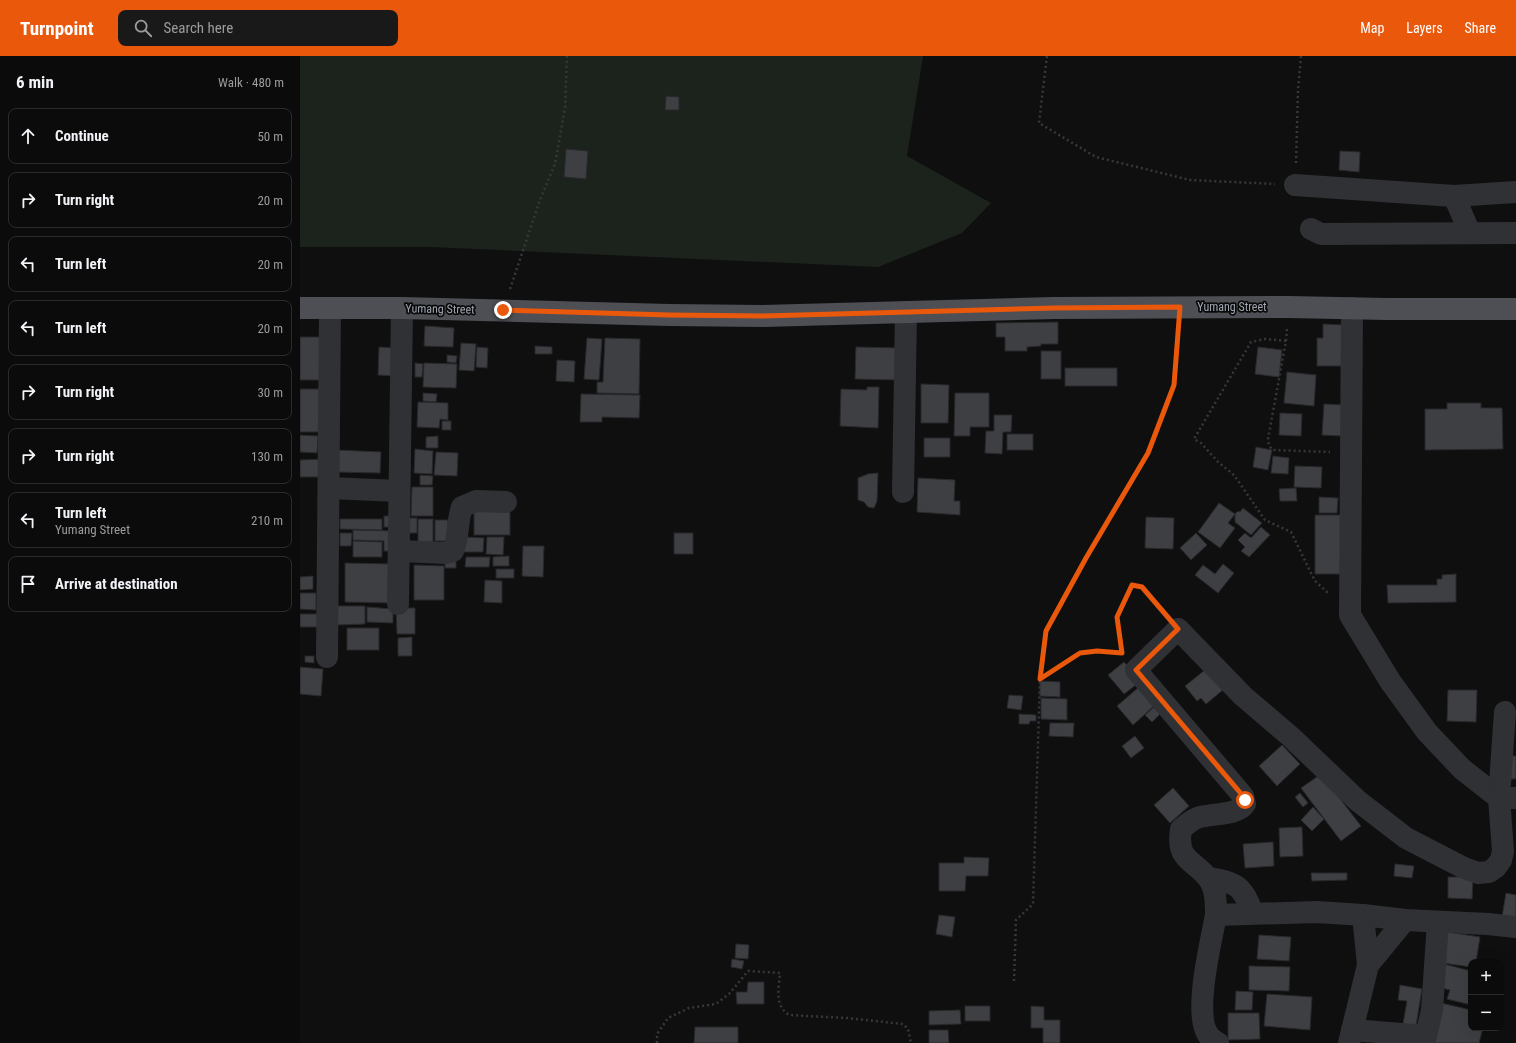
<!DOCTYPE html>
<meta charset="utf-8">
<style>
:root{--surface:#0b0b0c;--page:#19191a;--text:#f1f3f6;--muted:#9a9b9d;--line:#2b2b2d;--accent:#ea580c}
body{margin:0;font-family:"Roboto Condensed",sans-serif;background:var(--page);color:var(--text)}
.controls{position:absolute;right:12px;bottom:12px;display:grid;overflow:hidden;border-radius:8px;box-shadow:0 4px 16px #0002}
.controls button{width:36px;height:36px;display:grid;place-items:center;padding:0;border:0;border-bottom:1px solid var(--line);background:var(--surface);color:var(--text);font:20px sans-serif}
.stop{position:absolute;width:12px;height:12px;margin:-9px;border:3px solid #ea580c;border-radius:50%;background:#fff}
.stop.end{background:#ea580c;border-color:#fff;box-shadow:0 1px 4px #0008}
.list{margin:0;padding:0;list-style:none}
h2{display:flex;justify-content:space-between;align-items:center;height:52px;margin:0;padding:0 16px;font-size:17px}
h2 small{font-size:13px;font-weight:400;color:var(--muted)}
.list li{display:grid;grid-template-columns:26px 1fr auto;gap:12px;align-items:center;box-sizing:border-box;height:56px;margin:0 8px 8px;padding:0 8px;border:1px solid var(--line);border-radius:8px}
.list b{display:block;font-size:15px;white-space:nowrap}
.list p{margin:0;font-size:13px;white-space:nowrap;color:var(--muted)}
.list em{font-size:13px;font-style:normal;color:var(--muted)}
.icon{flex:none;width:22px;height:22px;fill:none;stroke:currentColor;stroke-width:2;stroke-linecap:round;stroke-linejoin:round}
.map{position:relative;flex:none;width:1216px;height:987px;overflow:hidden}
header{display:flex;align-items:center;gap:24px;box-sizing:border-box;height:56px;padding:0 20px;background:var(--accent);color:#fff}
header strong{font-size:19px}
nav{display:flex;gap:22px;margin-inline-start:auto;font-size:14px}
.search{width:280px;height:36px;background:var(--page);display:flex;align-items:center;gap:10px;box-sizing:border-box;padding:0 14px;border-radius:8px;color:var(--muted);font-size:15px}
main{display:flex}
aside{flex:1;background:var(--surface)}
.map>svg:first-child{display:block}
</style>
<header>
<strong>Turnpoint</strong>
<div class="search"><svg class="icon" aria-label="search" viewBox="0 0 24 24"><circle cx="10" cy="10" r="6"/><path d="M15 15l6 6"/></svg>Search here</div>
<nav><a>Map</a><a>Layers</a><a>Share</a></nav>
</header>
<main>
<aside>
<h2>6 min<small>Walk · 480 m</small></h2>
<ul class="list">
<li><svg class="icon" aria-label="ahead" viewBox="0 0 24 24"><path d="M12 20V5M6 11l6-6 6 6"/></svg><div><b>Continue</b></div><em>50 m</em></li>
<li><svg class="icon" aria-label="right" viewBox="0 0 24 24"><path d="M7 20v-9h11M14 6l5 5-5 5"/></svg><div><b>Turn right</b></div><em>20 m</em></li>
<li><svg class="icon" aria-label="left" viewBox="0 0 24 24"><path d="M17 20v-9H6M10 6l-5 5 5 5"/></svg><div><b>Turn left</b></div><em>20 m</em></li>
<li><svg class="icon" aria-label="left" viewBox="0 0 24 24"><path d="M17 20v-9H6M10 6l-5 5 5 5"/></svg><div><b>Turn left</b></div><em>20 m</em></li>
<li><svg class="icon" aria-label="right" viewBox="0 0 24 24"><path d="M7 20v-9h11M14 6l5 5-5 5"/></svg><div><b>Turn right</b></div><em>30 m</em></li>
<li><svg class="icon" aria-label="right" viewBox="0 0 24 24"><path d="M7 20v-9h11M14 6l5 5-5 5"/></svg><div><b>Turn right</b></div><em>130 m</em></li>
<li><svg class="icon" aria-label="left" viewBox="0 0 24 24"><path d="M17 20v-9H6M10 6l-5 5 5 5"/></svg><div><b>Turn left</b><p>Yumang Street</p></div><em>210 m</em></li>
<li><svg class="icon" aria-label="arrive" viewBox="0 0 24 24"><path d="M6 21V4h12l-3 4 3 4H6"/></svg><div><b>Arrive at destination</b></div></li>
</ul>
</aside>
<div class="map">
<svg width="1216" height="987" viewBox="0 0 1216 987">
<rect width="100%" height="100%" fill="#0f0f10"/>
<path fill="#1c231c" d="M0,0H623L607,100L691,147L662,177L578,211L130,191H0Z"/>
<g fill="#3e3f43" stroke="#29292c">
<path d="M366,40L379,41V54H365Z"/>
<path d="M266,93L288,95L286,123L264,121Z"/>
<path d="M1040,95L1060,96L1059,116L1039,114Z"/>
<path d="M758,266V288H741V290L727,291V295H705V281H696V267Z"/>
<path d="M1023,268L1043,269L1042,310H1017V282H1023Z"/>
<path d="M125,270L154,272L153,291L124,290Z"/>
<rect x="0" y="281" width="22" height="43"/>
<path d="M287,282L302,283L299,324L284,323Z"/>
<path d="M305,282L340,283L339,338L297,337V326H303Z"/>
<path d="M161,287L176,288L174,315L159,314Z"/>
<path d="M235,290L252,291V298H235Z"/>
<path d="M79,291L96,292L95,320L78,319Z"/>
<path d="M177,291L188,292L187,312L176,311Z"/>
<path d="M556,291L600,292L599,324L555,323Z"/>
<path d="M958,291L982,294L979,321L955,318Z"/>
<rect x="741" y="295" width="20" height="28"/>
<path d="M147,299L157,300L156,307L147,306Z"/>
<path d="M257,304L275,305L274,326L256,325Z"/>
<path d="M115,307L123,308L122,321H115Z"/>
<path d="M124,307L157,308L156,332L123,331Z"/>
<rect x="765" y="312" width="52" height="18"/>
<path d="M987,316L1016,319L1014,350L984,347Z"/>
<path d="M621,328L649,329L648,367H621Z"/>
<path d="M567,331H579L578,372L540,370L541,333L567,334Z"/>
<path d="M0,333H21L19,376H0Z"/>
<path d="M123,337L137,338L136,346L123,345Z"/>
<path d="M655,337H689V371H670V380H654Z"/>
<path d="M281,338L340,339L339,362L302,361V366H280Z"/>
<path d="M118,346L148,347V364L140,363L139,372L117,371Z"/>
<path d="M1147,347H1181V352H1202L1203,393L1125,394V353H1147Z"/>
<path d="M1024,348L1043,349L1042,380L1022,379Z"/>
<path d="M980,357L1002,358L1001,380L979,379Z"/>
<path d="M694,359H712L711,376H703L702,398L685,397L686,375H694Z"/>
<rect x="142" y="365" width="9" height="9"/>
<rect x="707" y="378" width="26" height="16"/>
<path d="M0,379L18,380L17,397L0,396Z"/>
<path d="M138,380V392H126V381Z"/>
<rect x="624" y="382" width="26" height="19"/>
<path d="M956,391L972,394L968,414L953,411Z"/>
<path d="M115,393L133,395L132,418L114,417Z"/>
<path d="M37,394L81,396L80,417L36,416Z"/>
<path d="M136,396L158,397L157,420L134,419Z"/>
<path d="M973,400L989,402L988,418L971,417Z"/>
<path d="M23,403V421H0V404Z"/>
<path d="M995,410L1022,411L1021,432L994,431Z"/>
<path d="M578,417L577,445L574,452L568,451L564,446L558,444V422L568,418Z"/>
<path d="M120,419L133,420L132,429H120Z"/>
<path d="M618,422L655,424L654,445H660V459L617,456Z"/>
<path d="M112,431H133V460H111Z"/>
<path d="M996,432L997,445H980L979,433Z"/>
<path d="M1019,441L1038,442L1037,457H1019Z"/>
<path d="M919,447L935,458L928,467L935,472L920,492L898,476Z"/>
<path d="M943,452L962,467L951,479L935,466V458L938,455L940,456Z"/>
<rect x="174" y="454" width="36" height="25"/>
<path d="M1015,459H1048L1049,518H1015Z"/>
<rect x="84" y="460" width="11" height="11"/>
<path d="M846,461L874,462L873,493L845,492Z"/>
<rect x="106" y="462" width="11" height="15"/>
<path d="M40,463H82V474L40,473Z"/>
<rect x="118" y="463" width="15" height="29"/>
<rect x="135" y="464" width="13" height="21"/>
<path d="M961,471L970,479L949,501L941,495L945,491L938,484L945,477L951,482Z"/>
<path d="M53,474L95,475V495H84V485L53,484Z"/>
<path d="M40,477H52L51,490H40Z"/>
<rect x="374" y="477" width="19" height="21"/>
<path d="M896,477L907,489L891,504L880,492Z"/>
<path d="M164,481L184,482L183,496H163Z"/>
<path d="M187,481H204L203,499L186,498Z"/>
<path d="M53,485L82,486V501H53Z"/>
<path d="M223,490H244L243,521L222,520Z"/>
<path d="M209,500V510H193V501Z"/>
<rect x="145" y="501" width="11" height="11"/>
<path d="M166,501H190L189,511H165Z"/>
<path d="M45,507L91,508V547L45,546Z"/>
<path d="M923,508L934,517L918,537L895,519L903,509L915,518Z"/>
<path d="M114,509L144,510V544H114Z"/>
<rect x="196" y="513" width="18" height="9"/>
<path d="M1156,518V546L1088,547L1087,529H1137V523H1142V519Z"/>
<path d="M13,520V533L0,534V521Z"/>
<path d="M185,524L202,525V547L184,546Z"/>
<path d="M0,537H16V554L0,553Z"/>
<path d="M37,550H65V568L37,569Z"/>
<path d="M67,551L93,553V567L67,566Z"/>
<path d="M96,552H115V578H97Z"/>
<rect x="0" y="558" width="23" height="13"/>
<rect x="47" y="572" width="32" height="22"/>
<path d="M112,581V600H98V582Z"/>
<path d="M5,600H14V607L5,606Z"/>
<path d="M824,606L841,625L824,638L808,619Z"/>
<path d="M910,610L930,628L906,648L901,642L897,645L885,630Z"/>
<path d="M0,611L23,613L21,640L0,638Z"/>
<path d="M740,625L760,626V641L740,640Z"/>
<path d="M839,631L855,649L833,669L817,650Z"/>
<path d="M1148,634H1177L1176,666L1147,665Z"/>
<path d="M709,639L723,640L721,654L707,652Z"/>
<path d="M741,642L767,643V664L741,663Z"/>
<path d="M854,651L860,658L852,666L845,659Z"/>
<path d="M719,658L736,659V665H730L729,668H719Z"/>
<path d="M750,667H774L773,681L749,680Z"/>
<path d="M835,680L844,692L831,702L822,690Z"/>
<path d="M982,689L1000,708L977,730L959,710Z"/>
<rect x="1207" y="700" width="9" height="23"/>
<path d="M1021,718L1061,770L1041,785L1001,732Z"/>
<path d="M873,732L889,750L870,767L854,749Z"/>
<path d="M1000,737L1008,747L1003,751L995,741Z"/>
<path d="M1013,751L1024,763L1012,775L1001,764Z"/>
<path d="M1002,771L1003,800L980,801L979,772Z"/>
<path d="M973,786L974,810L945,812L943,788Z"/>
<path d="M664,801L689,802L688,820H666L665,835H639V807H664Z"/>
<path d="M1095,808L1114,810L1112,822L1094,820Z"/>
<path d="M1011,817H1047V824L1012,825Z"/>
<path d="M1148,821H1173L1172,843L1148,842Z"/>
<path d="M1206,837L1216,839V863L1202,861Z"/>
<path d="M639,859L655,861L652,881L636,878Z"/>
<path d="M1141,875L1180,881L1176,906H1171V911L1136,906Z"/>
<path d="M959,879L991,881L989,905L957,903Z"/>
<path d="M436,888L449,889L448,903L435,902Z"/>
<path d="M432,903L444,905L442,913L431,911Z"/>
<path d="M1144,908L1171,915V949L1147,943L1150,934L1138,931Z"/>
<path d="M949,910L990,911L989,935L949,934Z"/>
<path d="M448,926H464V948H437L436,936H447Z"/>
<path d="M1100,929L1122,933L1116,970L1103,968L1107,945L1098,944Z"/>
<path d="M936,935L953,936L952,954H935Z"/>
<path d="M967,938L1012,941L1010,974L964,970Z"/>
<path d="M1141,947L1171,954V972H1183L1179,987H1131Z"/>
<rect x="665" y="950" width="25" height="15"/>
<path d="M731,950L744,951V964H760V987H743V972H731Z"/>
<path d="M660,954L661,968L629,969V955Z"/>
<path d="M928,957H959L960,983L928,984Z"/>
<path d="M395,971H438V987H394Z"/>
<path d="M629,974H648L649,987H629Z"/>
</g>
<g fill="none" stroke-linecap="round" stroke-linejoin="round">
<g stroke="#36383c" stroke-width="2.5" stroke-dasharray="2 3" stroke-linecap="butt">
<path d="M747,0L739,67L796,101L890,124L975,128"/>
<path d="M996,107L998,34L1001,0"/>
<path d="M210,233L240,144L255,108L265,52L267,0"/>
<path d="M987,273L986,285L968,383L969,390L973,394L1030,396"/>
<path d="M986,285L965,283L951,286L894,383L901,387L918,406L934,419L965,464L991,476L1015,525L1027,536H1029"/>
<path d="M822,598L817,561L832,529L842,531L865,557"/>
<path d="M740,623L746,575L786,502L848,397L874,329L878,273"/>
<path d="M714,925L716,864L733,848L740,623L780,597L797,595L821,597"/>
<path d="M357,987V978L368,962L389,952L416,948L430,937L448,915L480,917C479,933 474,949 489,959L547,962L603,968L608,973L611,987"/>
</g>
<g stroke="#303135" stroke-width="22">
<path d="M995,129L1154,140L1216,136"/>
<path d="M1154,140L1170,177"/>
<path d="M1011,173L1021,178L1216,177"/>
<path d="M1052,252L1050,559L1090,625L1127,676L1162,713L1199,742"/>
<path d="M29,432L99,435"/>
<path d="M603,436L606,256"/>
<path d="M99,495L146,497L153,495C159,481 157,465 162,451L176,445L206,446"/>
<path d="M98,548L102,252"/>
<path d="M27,601L30,252"/>
<path d="M1199,742L1205,656"/>
<path d="M909,822C938,827 942,830 953,857"/>
<path d="M916,859C916,847 916,832 908,822C893,803 876,805 881,773C886,769 890,765 897,762C911,757 937,760 945,748L943,740L836,614L878,573L943,640L991,681L1058,745L1106,782L1164,812L1178,817L1189,816L1196,811L1201,804L1203,795L1199,742H1216"/>
<path d="M1063,859L1068,909"/>
<path d="M1052,974L1126,980"/>
<path d="M918,987C913,984 910,983 907,977C894,954 911,886 916,859L1017,856L1063,859L1105,864L1188,868L1216,871"/>
<path d="M1049,987L1068,909L1105,864"/>
<path d="M1122,987L1126,980L1132,954L1138,866"/>
</g>
<path stroke="#4d4f54" stroke-width="22" d="M0,252H102L369,259L463,260L754,252L988,251L1087,253H1216"/>
</g>
<g fill="none" stroke-linecap="round" stroke-linejoin="round">
<path stroke="#ea580c" stroke-width="5" d="M203,254L369,259L463,260L754,252L880,251L874,329L848,397L786,502L746,575L740,623L780,597L797,595L822,597L817,561L832,529L842,531L878,573L836,614L943,740L945,744"/>
</g>
<g text-anchor="middle" dominant-baseline="central" stroke-width="3.5" stroke-linejoin="round" paint-order="stroke">
<g font-size="12" fill="#a1a7b1" stroke="#0a0a0b">
<text x="932" y="251">Yumang Street</text>
<text transform="translate(140 253) rotate(1)">Yumang Street</text>
</g>
</g>
</svg>
<div class="controls">
<button>+</button>
<button>−</button>
</div>
<div class="stop" style="left:945px;top:744px"></div>
<div class="stop end" style="left:203px;top:254px"></div>
</div>
</main>
